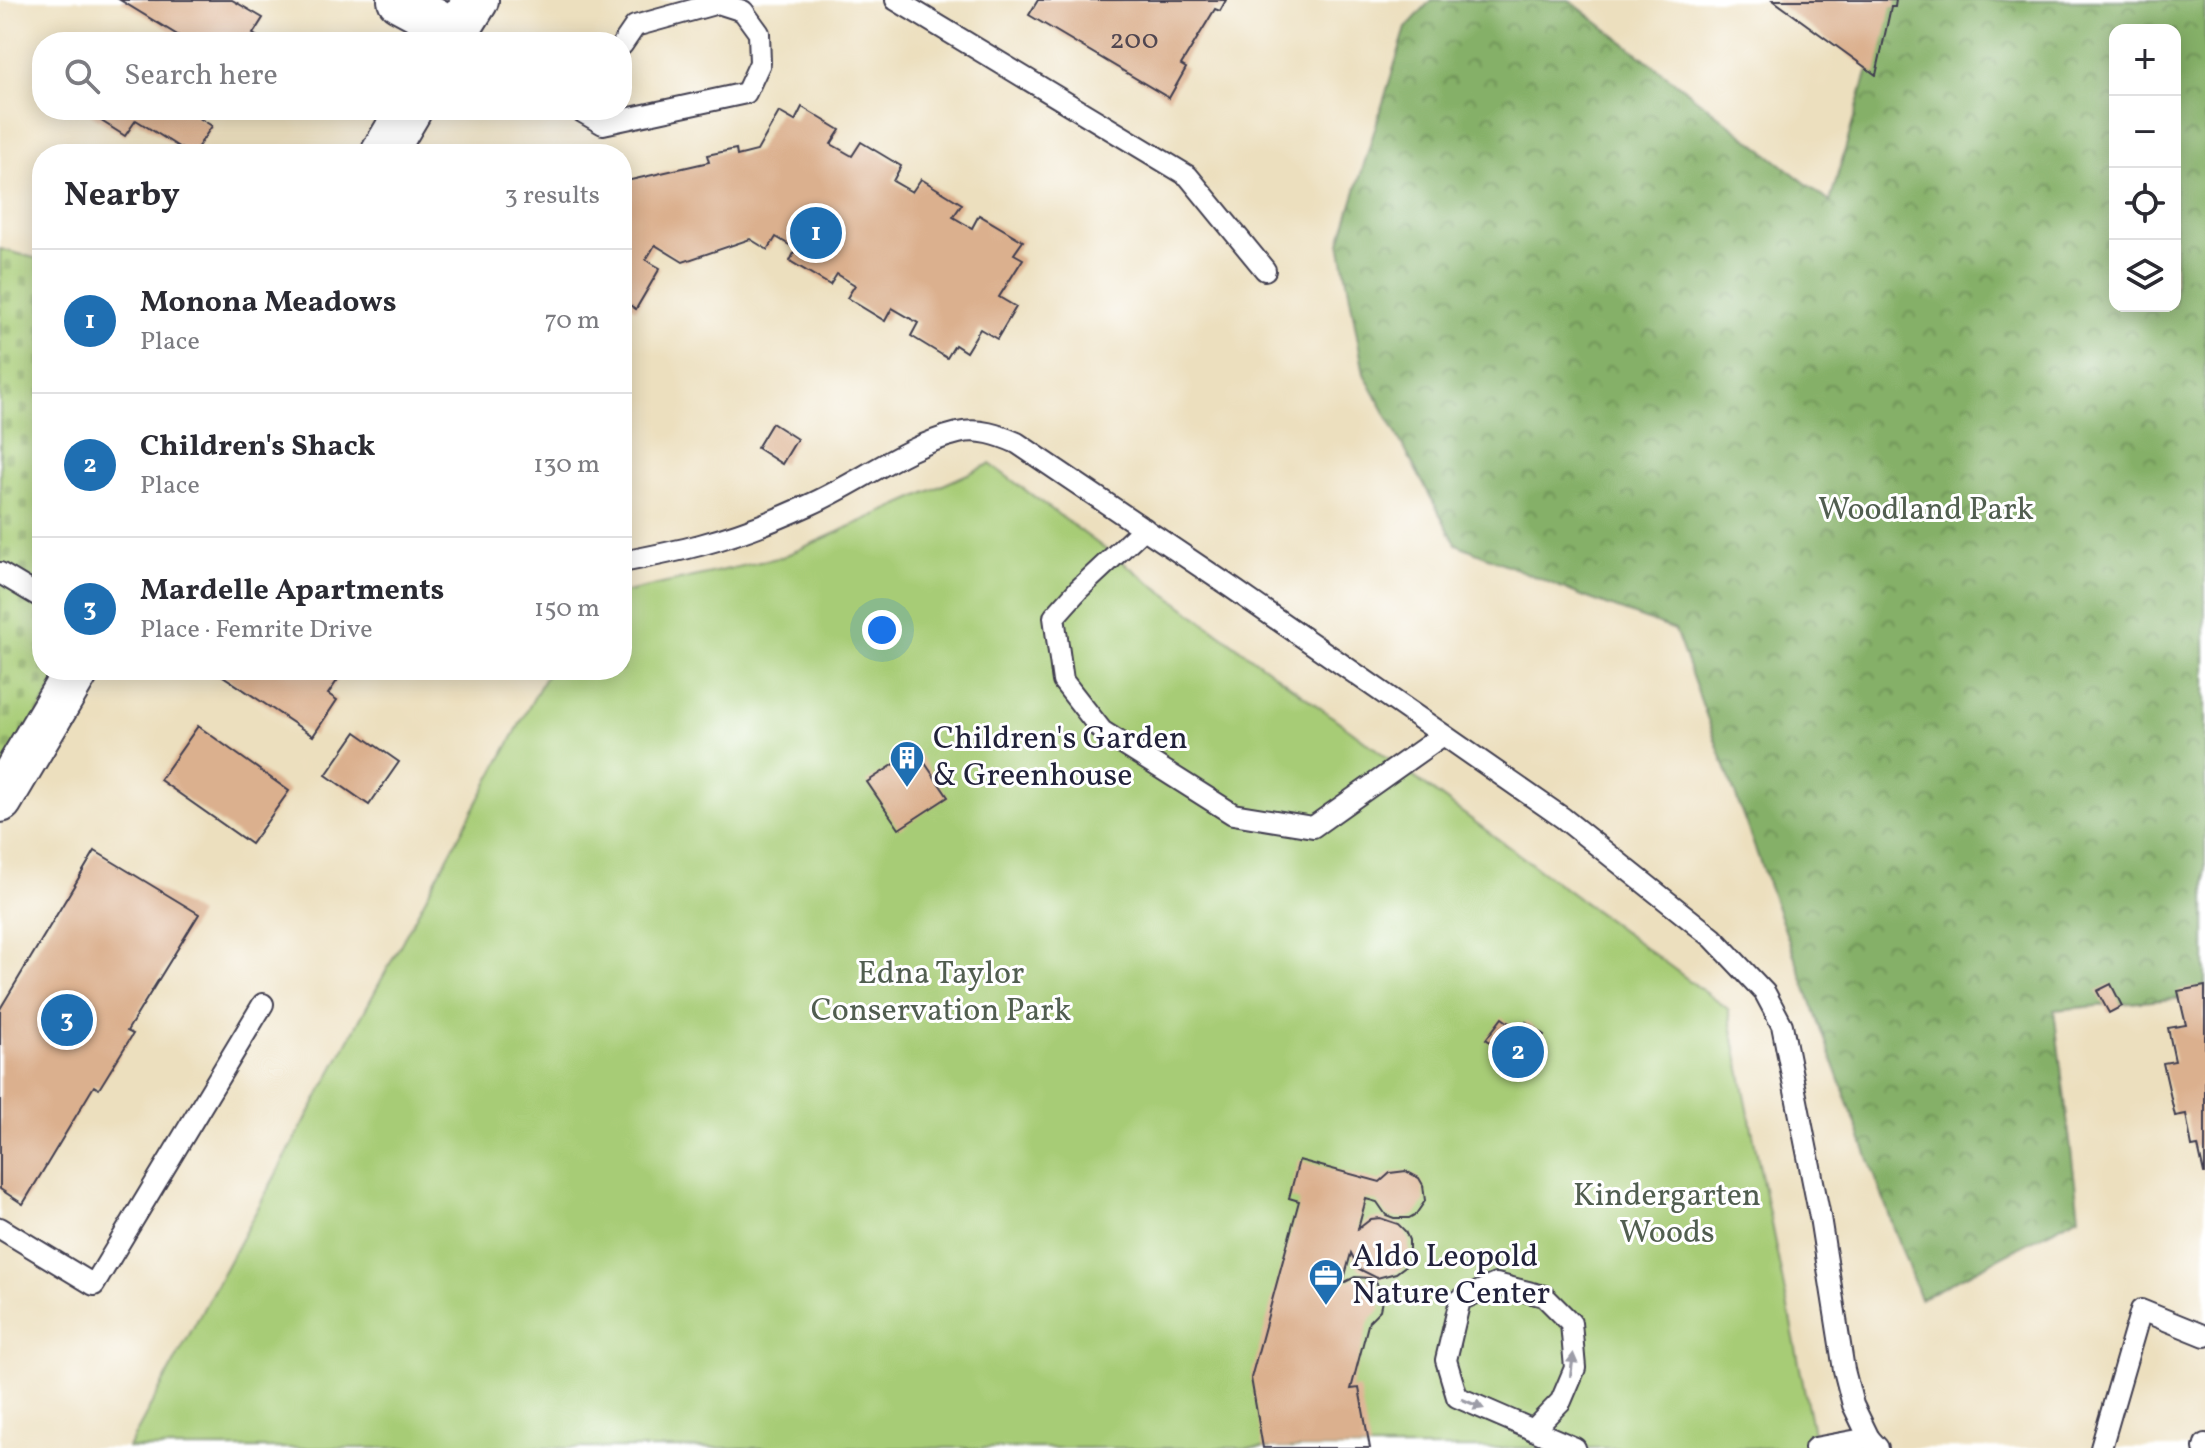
<!DOCTYPE html>
<meta charset="utf-8">
<style>
:root{--surface:#fff;--page:#f7f7f7;--text:#2b2b33;--muted:#7c7c81;--line:#e1e1e2;--accent:#1f6fb2}
body{margin:0;font-family:Vollkorn,serif;background:var(--page);color:var(--text)}
.controls{position:absolute;right:24px;top:24px;display:grid;overflow:hidden;border-radius:16px;box-shadow:0 4px 20px #0003}
.controls button{width:72px;height:72px;display:grid;place-items:center;padding:0;border:0;border-bottom:2px solid var(--line);background:var(--surface);color:var(--text);font:40px sans-serif}
.you{position:absolute;left:882px;top:630px;width:28px;height:28px;margin:-20px;border:6px solid #fff;border-radius:50%;background:#1a73e8;box-shadow:0 0 0 12px #1a73e833}
.badge{display:grid;place-items:center;width:52px;height:52px;border-radius:50%;background:var(--accent);color:#fff;font-size:26px;font-weight:700}
.pin{position:absolute;translate:-50% -50%;border:4px solid #fff;box-shadow:0 2px 8px #0006}
.list{margin:0;padding:0;list-style:none}
h2{display:flex;justify-content:space-between;align-items:center;height:104px;margin:0;padding:0 32px;font-size:34px}
h2 small{font-size:26px;font-weight:400;color:var(--muted)}
.list li{display:grid;grid-template-columns:52px 1fr auto;gap:24px;align-items:center;box-sizing:border-box;height:144px;padding:0 32px;border-top:2px solid var(--line)}
.list b{display:block;font-size:30px;white-space:nowrap}
.list p{margin:0;font-size:26px;white-space:nowrap;color:var(--muted)}
.list em{font-size:26px;font-style:normal;color:var(--muted)}
.icon{flex:none;width:44px;height:44px;fill:none;stroke:currentColor;stroke-width:2;stroke-linecap:round;stroke-linejoin:round}
.map{position:relative;flex:none;width:2205px;height:1448px;overflow:hidden}
.search{position:absolute;background:var(--surface);box-shadow:0 4px 20px #0003;left:32px;top:32px;width:600px;height:88px;display:flex;align-items:center;gap:20px;box-sizing:border-box;padding:0 28px;border-radius:32px;color:var(--muted);font-size:30px}
.panel{position:absolute;background:var(--surface);box-shadow:0 4px 20px #0003;left:32px;top:144px;width:600px;height:536px;border-radius:32px}
.map>svg:first-child{display:block}
</style>
<div class="map">
<svg width="2205" height="1448" viewBox="0 0 2205 1448">
<defs>
<pattern id="forest-crowns" width="20" height="18" patternUnits="userSpaceOnUse" patternTransform="scale(2)"><rect width="20" height="18" fill="#85b067"/><path d="M2 6a3 3 0 1 1 6 0M12 15a3 3 0 1 1 6 0" fill="none" stroke="#6c8f56"/></pattern>
<pattern id="cemetery-stones" width="16" height="16" patternUnits="userSpaceOnUse" patternTransform="scale(2)"><rect width="16" height="16" fill="#a7cc76"/><path d="M2 7V4a2 2 0 0 1 4 0v3zM10 15v-3a2 2 0 0 1 4 0v3z" fill="#8faf67"/></pattern>
</defs>
<rect width="100%" height="100%" fill="#fff"/>
<filter id="ink" filterUnits="userSpaceOnUse"><feTurbulence type="fractalNoise" baseFrequency=".0125" numOctaves="2"/><feDisplacementMap in="SourceGraphic" scale="16" xChannelSelector="R" yChannelSelector="G"/><feConvolveMatrix kernelMatrix="1 2 1 2 8 2 1 2 1" color-interpolation-filters="sRGB"/></filter>
<filter id="wash" filterUnits="userSpaceOnUse"><feTurbulence type="fractalNoise" baseFrequency=".006" numOctaves="4" result="noise"/><feDisplacementMap in="SourceGraphic" scale="32" xChannelSelector="R" yChannelSelector="G"/><feGaussianBlur stdDeviation="1.8" result="paint"/><feColorMatrix in="noise" values="0 0 0 0 0 0 0 0 0 0 0 0 0 0 0 0 0 1.4 0 .05"/><feComposite in="paint" operator="in"/></filter>
<g filter="url(#wash)">
<rect width="100%" height="100%" fill="#ecdfbe"/>
<path fill="url(#forest-crowns)" stroke="#546951" stroke-width="2" fill-rule="evenodd" d="M1431,0H1569L1830,202L1888,0H2205V996L2054,1010L2079,1216L1920,1299L1675,630L1582,596L1456,544L1364,374L1340,242L1406,28ZM2115,30H2175V306H2115Z"/>
<path fill="url(#cemetery-stones)" stroke="#647758" stroke-width="2" d="M0,249L42,260V670H62L0,785Z"/>
<path fill="#a7cc76" stroke="#647758" stroke-width="2" d="M990,464L1728,1009L1816,1448H128L549,670H622V593L782,557Z"/>
<g id="blocks">
<g fill="#dbb08e">
<path d="M120,0H232L263,18L253,34L266,42H189Z"/>
<path d="M1038,0H1226L1220,11L1215,9L1181,65L1186,68L1169,98L1029,15Z"/>
<path d="M1773,0H1896L1895,7H1891L1876,75Z"/>
<path d="M802,107L840,130L831,144L852,156L861,142L901,166L893,181L912,192L921,179L962,204L953,217L972,228L979,215L1023,241L1014,254L1023,259L999,297L1016,307L997,339L980,329L966,352L955,345L947,358L911,336L918,323L892,308L885,321L847,298L855,285L837,274L830,285L790,261L796,249L776,237L768,250L750,239L683,262L655,245L646,260L660,268L636,309L622,300V182L709,162L707,155L736,149L737,156L757,151L779,112L795,121Z"/>
<path d="M84,110H196L193,114L212,126L193,154H190L136,120L125,136Z"/>
<path d="M772,423L797,439L782,464L757,448Z"/>
<path d="M223,670H327L339,678L328,694L337,700L313,736L220,674Z"/>
<path d="M198,726L289,791L251,844L160,780Z"/>
<path d="M356,732L399,762L369,805L326,775Z"/>
<path d="M916,750L948,797L899,829L867,782Z"/>
<path d="M95,851L199,914L127,1031L133,1034L99,1089L94,1086L23,1204L0,1189V1009Z"/>
<path d="M2111,984L2122,1006L2109,1013L2097,991Z"/>
<path d="M2205,986V1173H2204L2198,1146L2192,1147L2186,1114L2175,1116L2163,1063L2175,1061L2168,1028L2186,1025L2178,991Z"/>
<path d="M1502,1018L1520,1031L1526,1022L1544,1035L1522,1065L1486,1039Z"/>
<path d="M1299,1160L1380,1182L1390,1173L1406,1171L1419,1178L1423,1185L1425,1201L1416,1214L1409,1218H1394L1386,1215L1377,1202L1366,1199L1358,1229L1371,1219L1380,1218L1398,1224L1405,1231L1409,1240V1259L1404,1267L1396,1273L1377,1278L1359,1269L1351,1253L1343,1283L1355,1277L1370,1278L1376,1282L1383,1296L1380,1310L1369,1321L1351,1389L1359,1388L1370,1448H1263L1251,1378L1299,1201L1289,1198Z"/>
</g>
</g>
</g>
<g filter="url(#ink)">
<use href="#blocks" fill-opacity="0" stroke="#403e4f" stroke-width="2"/>
<g fill="none" stroke-linecap="round" stroke-linejoin="round">
<defs>
<g id="service">
<path d="M896,0L1188,176L1265,270"/>
<path d="M579,110L603,124L746,93L760,63L759,33L743,11L718,3L635,26L622,45"/>
<path d="M1144,528L1079,589L1054,617L1063,681L1102,731L1233,814L1313,827L1443,735"/>
<path d="M622,562C648,557 674,552 700,545C737,535 774,521 809,505C859,483 905,446 958,433C979,428 999,435 1017,443L1232,588L1563,818L1713,938L1765,993L1782,1025L1820,1217L1844,1370L1853,1405L1869,1438L1878,1448"/>
<path d="M0,573L42,598"/>
<path d="M0,1228L94,1285L263,1004"/>
<path d="M1533,1430L1561,1401L1575,1368L1571,1323L1544,1296L1496,1284L1460,1300L1446,1360L1457,1397L1575,1448"/>
<path d="M1815,1448L1869,1438"/>
<path d="M2101,1448L2141,1310L2205,1336"/>
<path d="M2204,1448L2205,1444"/>
</g>
<path id="minor" d="M399,0L457,31"/>
<g id="tertiary">
<path d="M450,42L476,0"/>
<path d="M383,154L409,110"/>
<path d="M0,800L77,670"/>
</g>
</defs>
<use href="#service" stroke="#403e4f" stroke-width="24"/>
<use href="#minor" stroke="#403e4f" stroke-width="46"/>
<use href="#tertiary" stroke="#403e4f" stroke-width="48"/>
<use href="#service" stroke="#fff" stroke-width="20"/>
<use href="#minor" stroke="#fff" stroke-width="42"/>
<use href="#tertiary" stroke="#fff" stroke-width="44"/>
</g>
<defs><path id="oneway-solid" d="M-6-.8H1V-3.2L6.5 0L1 3.2V.8H-6Z" transform="scale(2)"/></defs>
<g fill="#9c9ca7">
<use href="#oneway-solid" transform="translate(1572 1365) rotate(-83)"/>
<use href="#oneway-solid" transform="translate(1473 1404) rotate(23)"/>
</g>
</g>
<defs>
<symbol id="building-pin" viewBox="-11 -11 22 30"><path d="M0 17L-7.5 6A9.5 9.5 0 1 1 7.5 6Z" fill="#1f6fb2" stroke="#fff"/><path d="M-4-6H4V6H1V3H-1V6H-4ZM-2.5-4.3h1.7v1.8h-1.7ZM.8-4.3h1.7v1.8H.8ZM-2.5-1h1.7V.8h-1.7ZM.8-1h1.7V.8H.8Z" fill="#fff"/></symbol>
<symbol id="office-pin" viewBox="-11 -11 22 30"><path d="M0 17L-7.5 6A9.5 9.5 0 1 1 7.5 6Z" fill="#1f6fb2" stroke="#fff"/><path d="M-6-3h4V-5.5h4V-3h4V5H-6ZM-1-4.5V-3h2v-1.5ZM-6 0V1H6V0Z" fill="#fff"/></symbol>
</defs>
<g fill-rule="evenodd">
<use href="#building-pin" x="887" y="738" width="40" height="54"/>
<use href="#office-pin" x="1306" y="1256" width="40" height="54"/>
</g>
<g text-anchor="middle" dominant-baseline="central" stroke-width="6" stroke-linejoin="round" paint-order="stroke">
<g font-size="28" fill="#504650">
<text x="1134" y="40">200</text>
</g>
<g font-size="32" fill="#515e50" stroke="#fff">
<text x="1926" y="511">Woodland Park</text>
<text x="941" y="975">Edna Taylor<tspan x="941" dy="37">Conservation Park</tspan></text>
<text x="1667" y="1197">Kindergarten<tspan x="1667" dy="37">Woods</tspan></text>
</g>
<g font-size="32" fill="#22223b" stroke="#fff" text-anchor="start">
<text x="933" y="740">Children's Garden<tspan x="933" dy="37">&amp; Greenhouse</tspan></text>
<text x="1352" y="1258">Aldo Leopold<tspan x="1352" dy="37">Nature Center</tspan></text>
</g>
</g>
</svg>
<div class="controls">
<button>+</button>
<button>−</button>
<button><svg class="icon" aria-label="locate" viewBox="0 0 24 24"><circle cx="12" cy="12" r="6"/><path d="M12 2v4M12 18v4M2 12h4M18 12h4"/></svg></button>
<button><svg class="icon" aria-label="layers" viewBox="0 0 24 24"><path d="M12 4l9 5-9 5-9-5zM3 14l9 5 9-5"/></svg></button>
</div>
<div class="you"></div>
<div class="pin badge" style="left:816px;top:233px">1</div>
<div class="pin badge" style="left:1518px;top:1052px">2</div>
<div class="pin badge" style="left:67px;top:1020px">3</div>
<div class="search"><svg class="icon" aria-label="search" viewBox="0 0 24 24"><circle cx="10" cy="10" r="6"/><path d="M15 15l6 6"/></svg>Search here</div>
<section class="panel">
<h2>Nearby<small>3 results</small></h2>
<ul class="list">
<li><span class="badge">1</span><div><b>Monona Meadows</b><p>Place</p></div><em>70 m</em></li>
<li><span class="badge">2</span><div><b>Children's Shack</b><p>Place</p></div><em>130 m</em></li>
<li><span class="badge">3</span><div><b>Mardelle Apartments</b><p>Place · Femrite Drive</p></div><em>150 m</em></li>
</ul>
</section>
</div>
